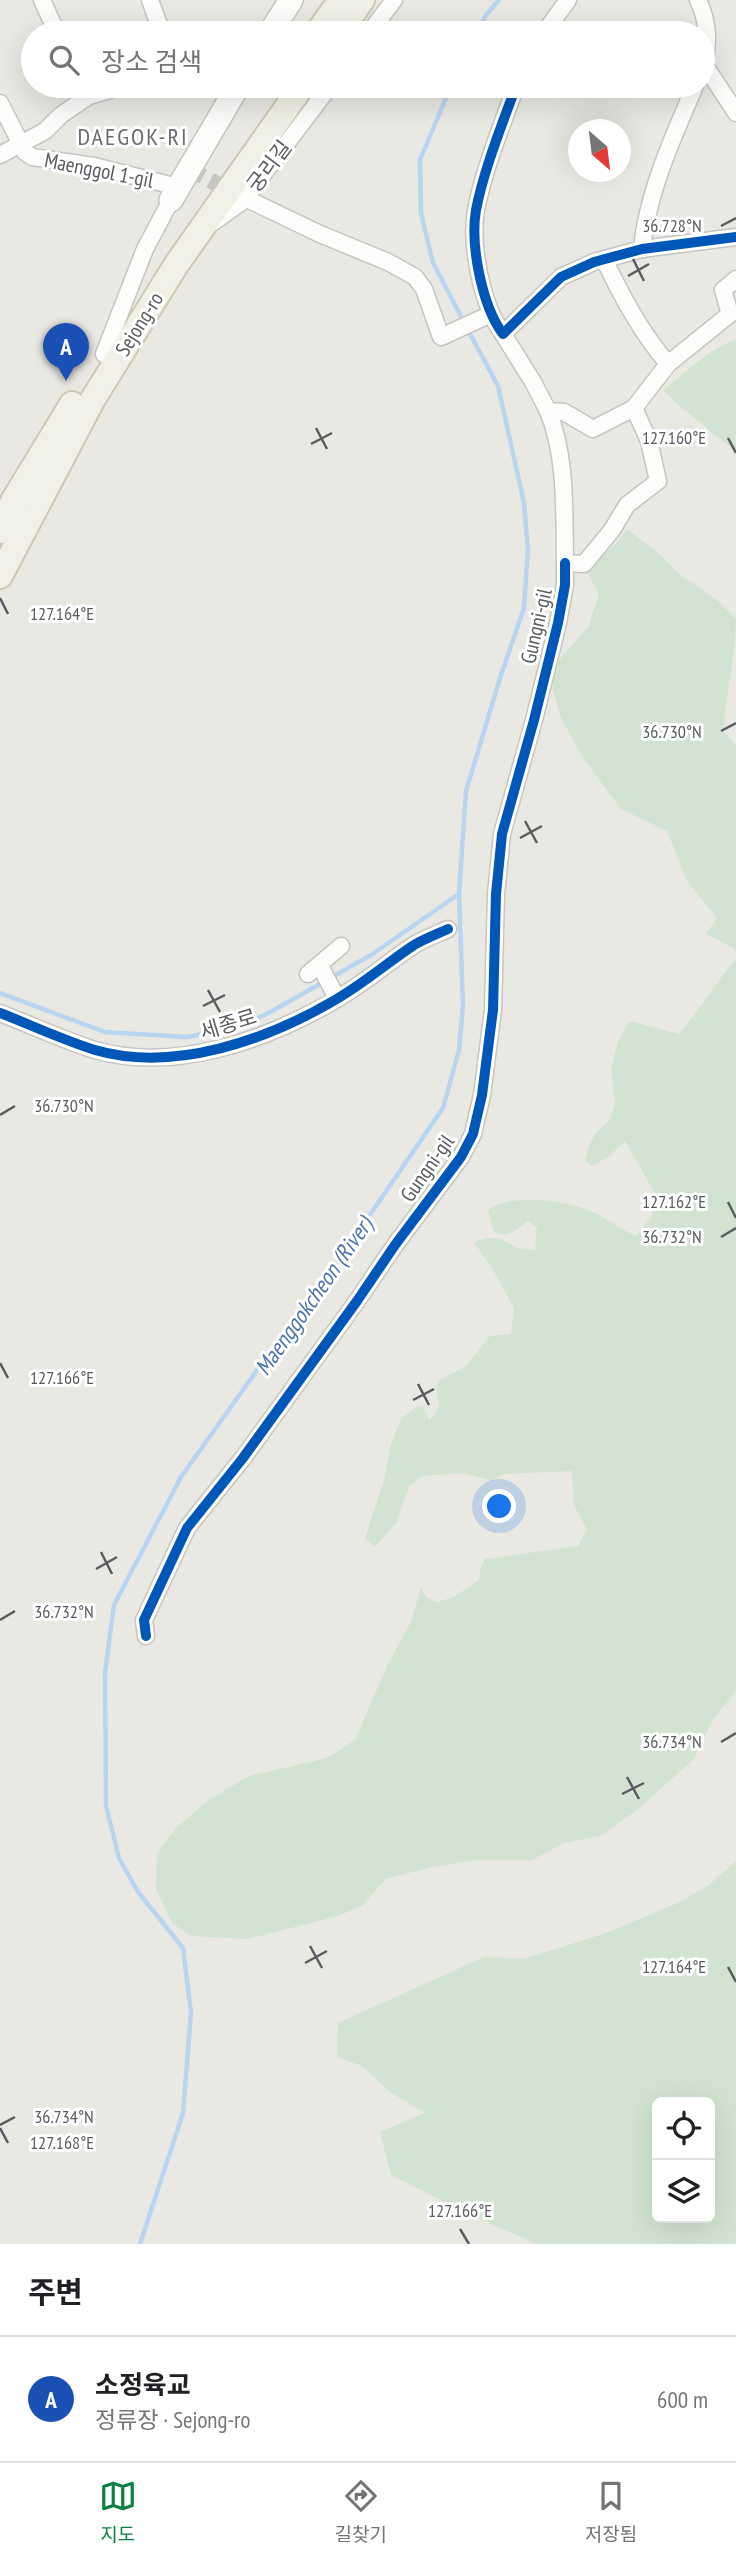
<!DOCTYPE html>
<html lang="ko">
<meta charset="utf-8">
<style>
:root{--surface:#fff;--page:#f6f6f6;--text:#202124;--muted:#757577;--line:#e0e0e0;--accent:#0b8043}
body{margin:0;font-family:"PT Sans Narrow","Noto Sans KR",sans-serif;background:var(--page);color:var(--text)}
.controls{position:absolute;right:21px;bottom:21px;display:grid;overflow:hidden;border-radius:10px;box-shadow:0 7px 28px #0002}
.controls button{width:63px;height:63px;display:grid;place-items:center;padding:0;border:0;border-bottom:2px solid var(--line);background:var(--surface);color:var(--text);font:35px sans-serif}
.compass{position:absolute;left:568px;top:119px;width:63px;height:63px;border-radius:50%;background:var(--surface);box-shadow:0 7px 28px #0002;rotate:152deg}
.you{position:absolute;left:500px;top:1507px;width:24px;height:24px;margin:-18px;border:5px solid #fff;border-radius:50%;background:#1a73e8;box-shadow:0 0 0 10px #1a73e833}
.badge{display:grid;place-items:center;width:46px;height:46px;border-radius:50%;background:var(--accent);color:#fff;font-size:23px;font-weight:700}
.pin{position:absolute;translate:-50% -58px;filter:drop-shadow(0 2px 4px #0008)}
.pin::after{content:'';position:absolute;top:37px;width:24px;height:21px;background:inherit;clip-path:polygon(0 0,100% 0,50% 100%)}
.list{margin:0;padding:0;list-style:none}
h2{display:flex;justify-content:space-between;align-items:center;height:91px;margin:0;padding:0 28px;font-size:30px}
h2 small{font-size:23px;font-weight:400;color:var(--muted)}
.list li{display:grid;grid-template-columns:46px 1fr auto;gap:21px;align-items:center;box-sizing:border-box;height:126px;padding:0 28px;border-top:2px solid var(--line)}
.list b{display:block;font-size:26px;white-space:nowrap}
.list p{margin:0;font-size:23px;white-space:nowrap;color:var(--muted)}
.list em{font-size:23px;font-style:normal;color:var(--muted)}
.icon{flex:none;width:38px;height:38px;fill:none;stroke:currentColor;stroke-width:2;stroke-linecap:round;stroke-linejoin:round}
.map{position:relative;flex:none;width:736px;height:2244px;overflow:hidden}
.search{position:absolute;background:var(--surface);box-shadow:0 7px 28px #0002;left:21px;right:21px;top:21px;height:77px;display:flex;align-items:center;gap:18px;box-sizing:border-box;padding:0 24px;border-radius:38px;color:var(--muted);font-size:26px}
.sheet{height:217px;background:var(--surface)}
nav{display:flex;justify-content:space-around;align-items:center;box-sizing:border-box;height:98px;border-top:2px solid var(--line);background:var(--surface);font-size:19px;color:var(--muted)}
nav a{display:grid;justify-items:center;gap:4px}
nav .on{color:var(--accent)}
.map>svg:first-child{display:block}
</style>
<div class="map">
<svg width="736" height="2244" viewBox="0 0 736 2244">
<rect width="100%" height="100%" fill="#e9e8e3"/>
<g fill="#d2e4d1" fill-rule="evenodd">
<path d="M736,339V452L675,402L664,390C686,371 709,350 736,339Z"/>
<path d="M627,529L659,554L680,575L716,599L736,619C736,657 725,693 724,731L736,746V952L734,948L706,934L717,918L687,881L667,831L621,809L583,758L561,718L553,690L552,668L588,627L599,594L585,569L616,544Z"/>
<path d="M736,959V1691L712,1721L694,1759L637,1810L600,1836L564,1843L532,1860H476L428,1868L386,1879L362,1906L338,1916L248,1939L190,1936L172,1923L156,1889L157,1853L175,1829L207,1801L249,1776L327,1758L355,1740L388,1664L411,1622L421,1587L426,1597L437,1602L454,1597L479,1580L481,1566L485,1559L578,1546L587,1530L574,1505L572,1471L504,1474L492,1481L463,1473L422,1476L409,1487L396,1523L375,1547L365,1538L384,1480L391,1444L401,1419L417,1406H423L429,1420C446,1406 434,1397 438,1381L466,1366L490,1336L511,1334L514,1308L493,1270L474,1242C508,1229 506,1253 535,1249L537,1228L528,1221C517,1229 508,1239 494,1232L488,1210C512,1193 562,1200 588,1210C605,1217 620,1229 636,1236L652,1216L654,1192L625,1141L608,1157L592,1166L585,1160L589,1146L595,1134L610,1119L615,1103L611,1069L618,1041L630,1021L679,1034C700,1010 715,983 736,959Z"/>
<path d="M736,1861V2244H537L472,2216L391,2175L380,2132L425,2113L390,2092L362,2066L337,2057L338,2023L484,1957L524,1959L603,1934L678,1903L709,1885ZM710,2102V2218H657V2102Z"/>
</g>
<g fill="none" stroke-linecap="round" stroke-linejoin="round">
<g stroke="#bad5f0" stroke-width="4.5">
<path d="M477,33L486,15L499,0"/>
<path d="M451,86L420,160L421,213L433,263L464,322"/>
<path d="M0,993L105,1032L186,1037L238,1028L274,1010L371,955L459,894"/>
<path d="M140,2244L183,2113L191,2013L183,1948L138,1892L119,1858L106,1806L105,1672L114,1605L181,1477L260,1366L300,1317L443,1108L459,1050L463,1006L459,894L466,791L501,675L524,608L528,549L524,503L498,386L468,330"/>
</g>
<path stroke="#c5c5c2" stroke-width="16" stroke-dasharray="16 8" stroke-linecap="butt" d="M189,169L236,194"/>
<defs>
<g id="street">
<path d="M42,0L57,33"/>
<path d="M150,0L162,33"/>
<path d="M698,0C709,23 709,44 703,69"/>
<path d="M369,33L394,0"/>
<path d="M544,33L568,0"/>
<path d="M704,64L736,113"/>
<path d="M516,86C502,125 484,169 476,210C470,245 482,306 503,334L561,277L594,262L642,249L736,237"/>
<path d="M0,103L25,152L32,157L94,166L178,187"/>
<path d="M0,155L45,131L61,115L89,96L123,86"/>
<path d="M245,198L320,234L388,262L415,277L424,289L441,337L491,314"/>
<path d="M212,223L243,201L330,86"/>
<path d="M642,249C647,194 673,137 695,86"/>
<path d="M604,259C622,297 641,332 668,364"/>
<path d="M503,334L533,382L548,411L564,412L593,429L634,408L668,364L730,314L723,290L736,279"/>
<path d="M104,354L145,249L171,200"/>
<path d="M548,411C567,457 564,514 565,563L584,564L612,530L627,505L658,481L649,441L634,408"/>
<path d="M320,966L337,998"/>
<path d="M308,974L341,946"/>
<path d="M0,1013C31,1025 63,1040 95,1050C174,1073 267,1040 335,1000C363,984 387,963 414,945C424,939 437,934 448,929"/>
<path d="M146,1636L144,1620L187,1528L243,1458L357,1301L395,1245L461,1157L473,1134L482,1095L493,1010L496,894L502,834L534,720L558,623L565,585V563"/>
</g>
<g id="secondary">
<path d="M270,33L291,0"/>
<path d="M171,200L238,86"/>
</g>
<g id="primary">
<path d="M317,33L341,0"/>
<path d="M339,33L362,0"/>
<path d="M0,531L13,501L72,404"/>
<path d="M0,576L93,399L176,265L302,86"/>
</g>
</defs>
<use href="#street" stroke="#c5c5c5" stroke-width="19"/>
<use href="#secondary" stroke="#c5c5c3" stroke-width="26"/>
<use href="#primary" stroke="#cec9b3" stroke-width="28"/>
<use href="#street" stroke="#fcfcfb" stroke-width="16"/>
<use href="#secondary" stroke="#fcfcfb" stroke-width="23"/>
<use href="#primary" stroke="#f0f0e6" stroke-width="24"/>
<defs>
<g id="cycleway">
<path d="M516,86C502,125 484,169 476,210C470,245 482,306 503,334L561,277L594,262L642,249L736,237"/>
<path d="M0,1013C31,1025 63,1040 95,1050C174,1073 267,1040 335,1000C363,984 387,963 414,945C424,939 437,934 448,929"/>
<path d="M146,1636L144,1620L187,1528L243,1458L357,1301L395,1245L461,1157L473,1134L482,1095L493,1010L496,894L502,834L534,720L558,623L565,585V563"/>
</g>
</defs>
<use href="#cycleway" stroke="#fff" stroke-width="15"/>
<use href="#cycleway" stroke="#0057b8" stroke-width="10"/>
</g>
<path fill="none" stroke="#595c60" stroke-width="2.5" d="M721,226L736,218M633,259L644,281M628,276L649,264M316,428L327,449M728,438L736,453M311,444L332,433M0,598L8,614M721,731L736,723M525,821L537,843M520,838L542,826M208,990L220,1012M203,1006L225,995M0,1115L15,1106M728,1202L736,1218M721,1237L736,1228M0,1363L8,1378M418,1384L429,1405M413,1400L434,1389M101,1552L112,1574M96,1569L117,1557M0,1620L15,1611M721,1742L736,1733M627,1777L639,1799M622,1794L644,1783M310,1946L322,1968M305,1963L327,1951M728,1967L736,1982M0,2125L15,2117M0,2128L8,2143M460,2229L469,2244"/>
<g text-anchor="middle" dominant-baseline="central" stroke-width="6" stroke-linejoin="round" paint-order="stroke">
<g font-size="21" fill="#595c60" stroke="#fff">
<text transform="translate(269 166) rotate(-53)">궁리길</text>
<text transform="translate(99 170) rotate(11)">Maenggol 1-gil</text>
<text transform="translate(139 324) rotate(-58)">Sejong-ro</text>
<text transform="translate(536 626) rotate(-77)">Gungni-gil</text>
<text transform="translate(228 1024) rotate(-17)">세종로</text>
<text transform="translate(427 1168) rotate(-55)">Gungni-gil</text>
</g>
<g font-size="23" font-style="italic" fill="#4a73ad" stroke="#fff">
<text transform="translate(313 1296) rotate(-55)">Maenggokcheon (River)</text>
</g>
<g font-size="24" letter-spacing="2" fill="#6a6e72" stroke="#fff">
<text x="133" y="136">DAEGOK-RI</text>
</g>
</g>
<g font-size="18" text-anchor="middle" fill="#595c60" stroke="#fff" stroke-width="6" stroke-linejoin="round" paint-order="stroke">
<text x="672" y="232">36.728°N</text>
<text x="674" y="444">127.160°E</text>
<text x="62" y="620">127.164°E</text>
<text x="672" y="738">36.730°N</text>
<text x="64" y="1112">36.730°N</text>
<text x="674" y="1208">127.162°E</text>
<text x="672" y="1243">36.732°N</text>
<text x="62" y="1384">127.166°E</text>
<text x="64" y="1618">36.732°N</text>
<text x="672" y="1748">36.734°N</text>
<text x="674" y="1973">127.164°E</text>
<text x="64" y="2123">36.734°N</text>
<text x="62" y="2149">127.168°E</text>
<text x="460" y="2217">127.166°E</text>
</g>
</svg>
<div class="controls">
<button><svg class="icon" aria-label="locate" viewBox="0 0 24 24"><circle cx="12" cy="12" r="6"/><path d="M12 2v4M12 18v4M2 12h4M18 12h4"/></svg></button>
<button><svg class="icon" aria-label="layers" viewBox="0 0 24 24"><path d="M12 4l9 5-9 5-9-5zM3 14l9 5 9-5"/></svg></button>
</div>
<svg class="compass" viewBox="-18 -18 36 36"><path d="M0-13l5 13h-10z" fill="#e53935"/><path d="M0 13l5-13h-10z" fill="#757577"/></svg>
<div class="you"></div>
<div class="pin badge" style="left:66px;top:381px;background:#1a4fb4">A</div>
<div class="search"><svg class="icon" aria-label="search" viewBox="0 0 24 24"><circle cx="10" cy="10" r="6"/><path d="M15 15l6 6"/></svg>장소 검색</div>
</div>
<section class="sheet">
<h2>주변<small></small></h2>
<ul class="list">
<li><span class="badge" style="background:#1a4fb4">A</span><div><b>소정육교</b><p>정류장 · Sejong-ro</p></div><em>600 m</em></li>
</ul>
</section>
<nav>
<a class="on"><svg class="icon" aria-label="map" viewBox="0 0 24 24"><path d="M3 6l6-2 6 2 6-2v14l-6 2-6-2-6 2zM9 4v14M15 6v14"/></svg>지도</a>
<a><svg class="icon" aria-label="directions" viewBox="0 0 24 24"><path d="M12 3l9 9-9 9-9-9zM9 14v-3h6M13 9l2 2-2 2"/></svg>길찾기</a>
<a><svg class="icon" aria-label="saved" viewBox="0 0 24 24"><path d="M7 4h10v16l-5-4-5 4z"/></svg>저장됨</a>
</nav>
